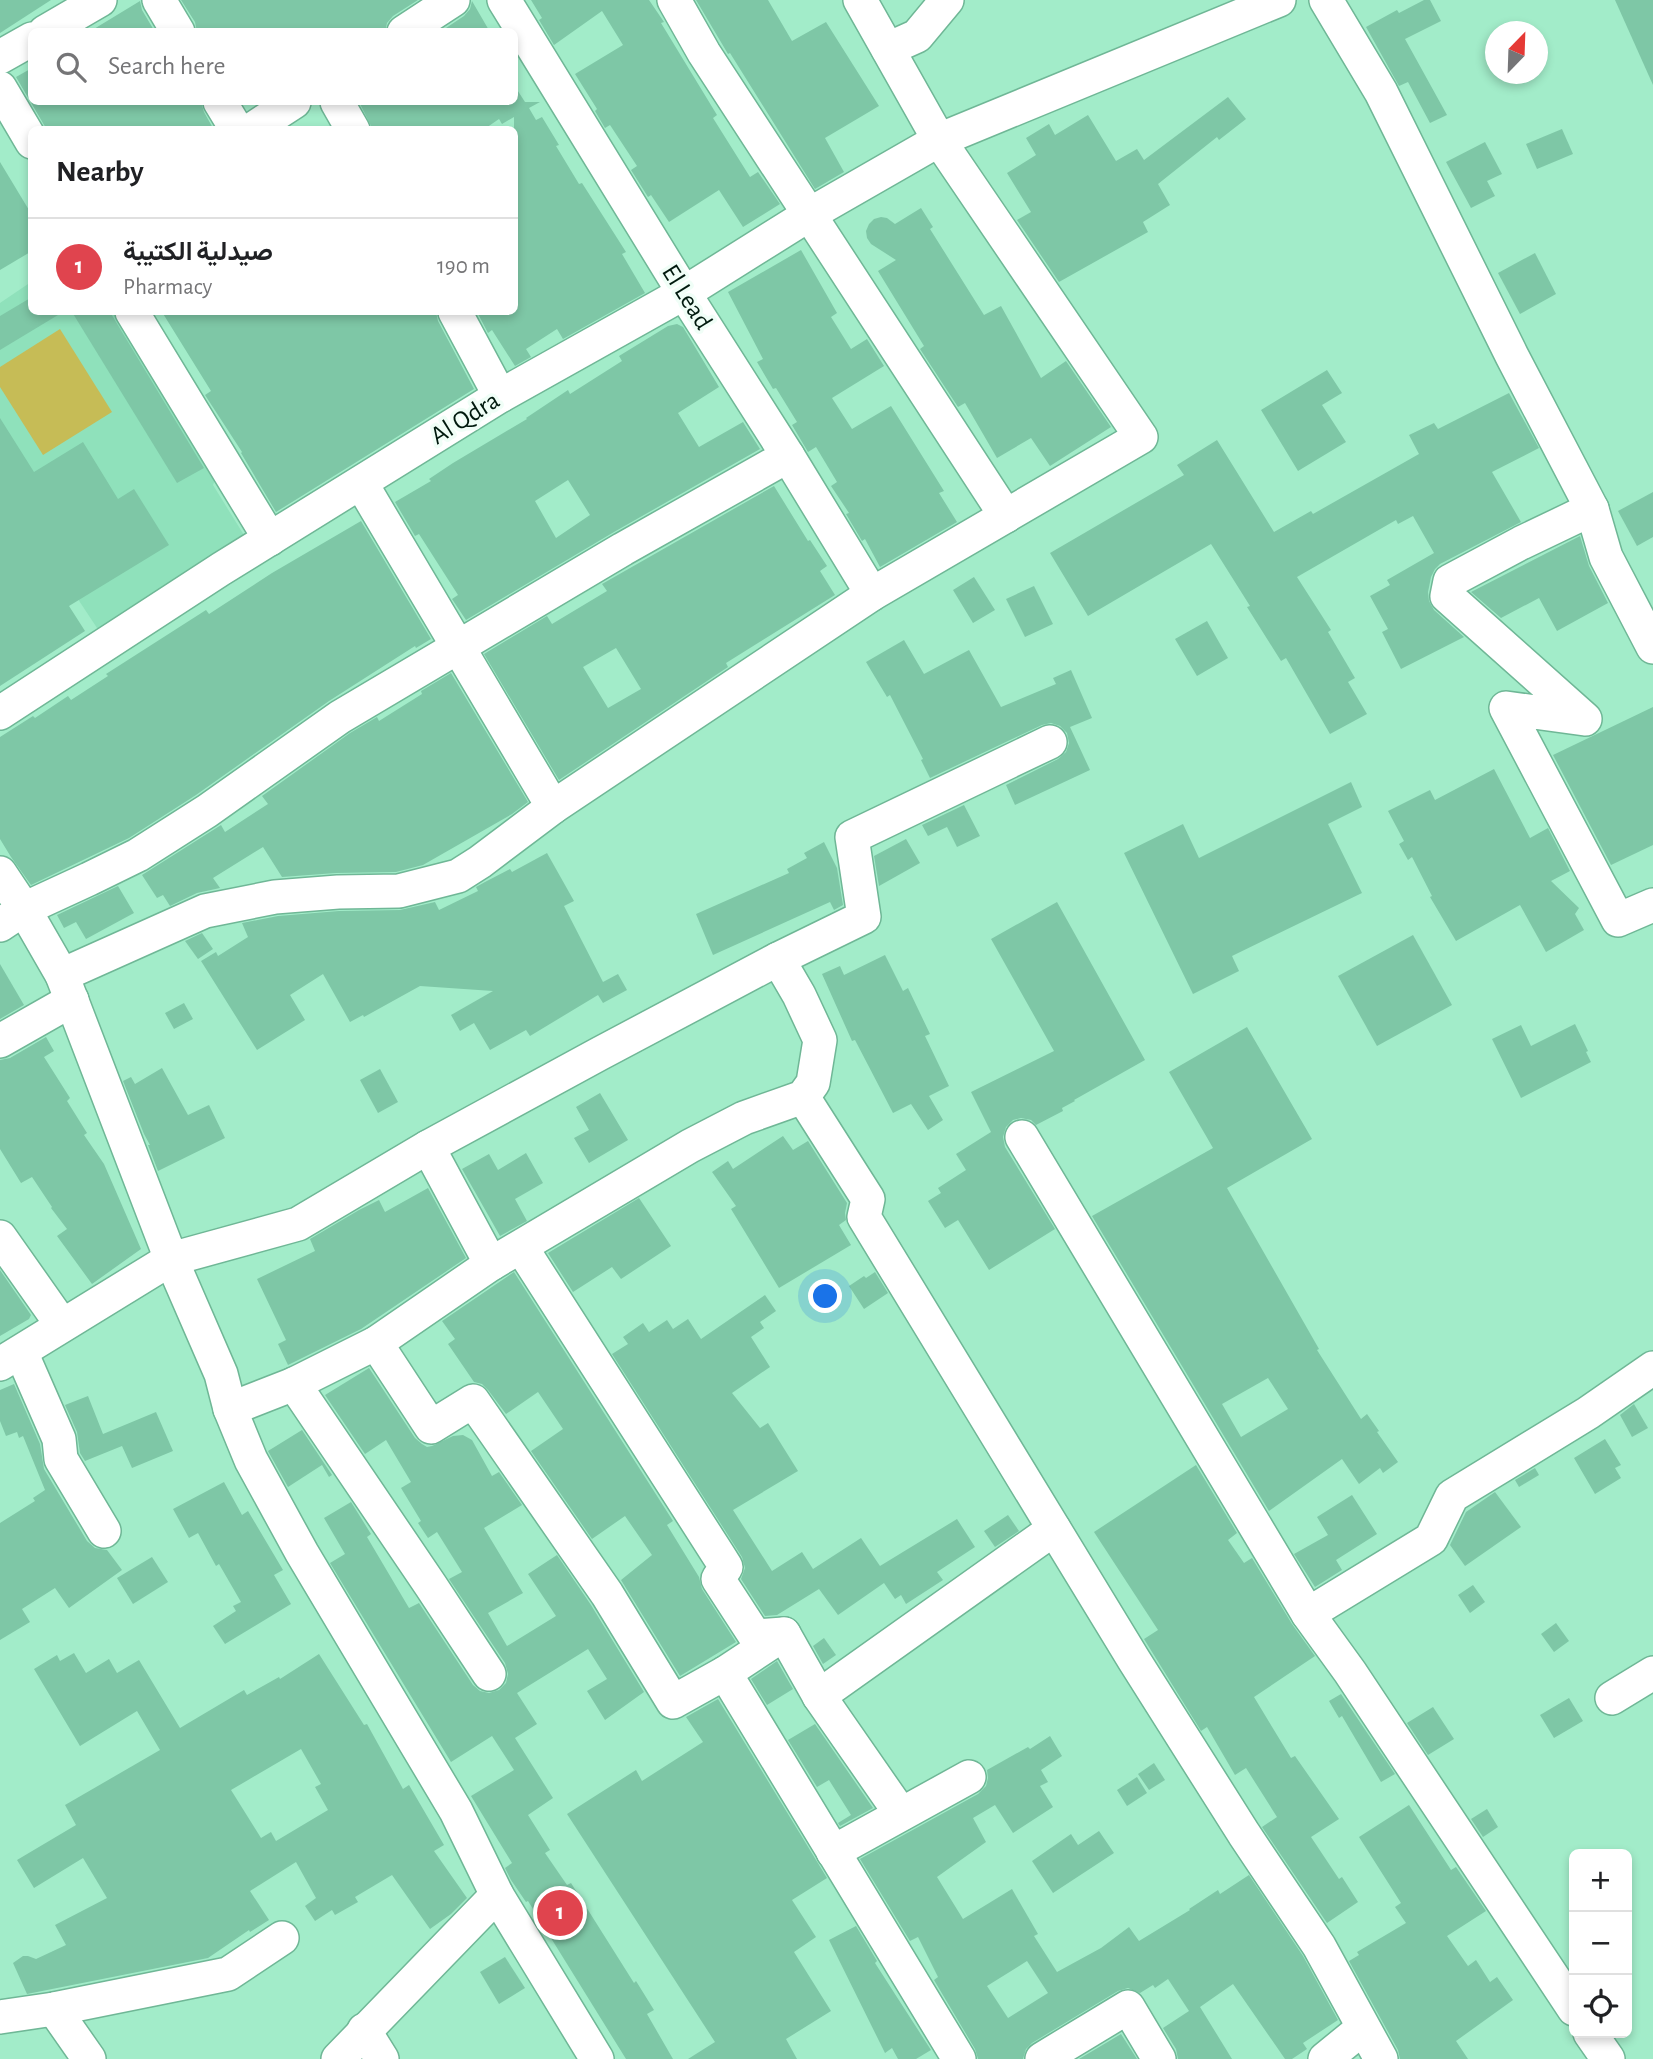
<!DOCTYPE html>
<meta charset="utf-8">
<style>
:root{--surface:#fff;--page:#f2f2f2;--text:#202124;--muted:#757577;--line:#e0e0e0;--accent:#b13688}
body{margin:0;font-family:"Alegreya Sans",Vazirmatn,sans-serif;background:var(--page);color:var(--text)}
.controls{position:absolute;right:21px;bottom:21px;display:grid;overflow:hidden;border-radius:10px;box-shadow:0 4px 10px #0003}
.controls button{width:63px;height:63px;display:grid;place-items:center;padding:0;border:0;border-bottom:2px solid var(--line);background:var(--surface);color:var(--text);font:35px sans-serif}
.compass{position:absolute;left:1485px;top:21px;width:63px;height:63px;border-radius:50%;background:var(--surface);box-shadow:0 4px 10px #0003;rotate:23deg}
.you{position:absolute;left:826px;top:1297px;width:24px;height:24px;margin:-18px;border:5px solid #fff;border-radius:50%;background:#1a73e8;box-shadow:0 0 0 10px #1a73e833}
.badge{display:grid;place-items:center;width:46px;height:46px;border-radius:50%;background:var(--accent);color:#fff;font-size:23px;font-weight:700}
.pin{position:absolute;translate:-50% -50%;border:4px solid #fff;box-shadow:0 2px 7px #0006}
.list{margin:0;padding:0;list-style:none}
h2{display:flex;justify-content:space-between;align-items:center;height:91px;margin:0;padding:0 28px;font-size:30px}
h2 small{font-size:23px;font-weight:400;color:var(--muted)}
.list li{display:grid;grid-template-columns:46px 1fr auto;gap:21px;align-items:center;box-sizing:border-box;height:98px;padding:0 28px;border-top:2px solid var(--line)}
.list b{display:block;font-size:26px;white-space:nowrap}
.list p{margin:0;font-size:23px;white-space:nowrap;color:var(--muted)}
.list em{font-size:23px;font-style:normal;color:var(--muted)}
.icon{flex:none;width:38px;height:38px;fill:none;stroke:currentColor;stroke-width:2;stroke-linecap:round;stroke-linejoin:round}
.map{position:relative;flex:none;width:1653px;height:2059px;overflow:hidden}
.search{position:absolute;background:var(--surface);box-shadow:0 4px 10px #0003;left:28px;top:28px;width:490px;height:77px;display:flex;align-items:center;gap:18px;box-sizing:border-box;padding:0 24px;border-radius:10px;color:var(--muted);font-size:26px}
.panel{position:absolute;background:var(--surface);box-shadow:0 4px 10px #0003;left:28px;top:126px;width:490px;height:189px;border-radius:10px}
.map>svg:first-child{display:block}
</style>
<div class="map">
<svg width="1653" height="2059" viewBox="0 0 1653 2059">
<rect width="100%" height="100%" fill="#a2ecc9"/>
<path fill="#8fe1bb" d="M31,282L32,312H115L216,477L213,485L247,540L99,631L37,537L0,561V303Z"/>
<path fill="#c6bc56" d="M60,329L112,412L43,455L0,387V367Z"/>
<g fill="#7ec7a6" fill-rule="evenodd">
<path d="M0,0H51L0,33Z"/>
<path d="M181,0H418L393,16L387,23L385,32H197L195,22Z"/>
<path d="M531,0H649L664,22L661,23L717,115L713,118L750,177L758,172L780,204L743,227L719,190L669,222L651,195L648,197L643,189L631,170L637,166L610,125L605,128L595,111L597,109L575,74L623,45L602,11L554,45L539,20L542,18Z"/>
<path d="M696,0H768L792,41L826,22L879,106L825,138L844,172L815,189L730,53L728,54Z"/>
<path d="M1424,0H1430L1441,21L1405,39L1447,115L1430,123L1408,82L1399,86L1366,27L1397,10L1399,13Z"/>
<path d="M1615,0H1653V85Z"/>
<path d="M140,1L142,10L155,32H89Z"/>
<path d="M472,1L490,32H440L464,16L470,9Z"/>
<path d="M32,68V102H201L204,112L214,130H47L16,77Z"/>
<path d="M514,85L525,102H540L529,108L536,120L542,117L559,145L556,146L579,184L582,183L626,252L622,254L645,293L563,339L557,329L526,349L531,357L515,366L492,330L488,333L477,312H514V117L502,124L499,119L483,130H373L359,102H514Z"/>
<path d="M1228,97L1246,119L1219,140L1217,137L1158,184L1170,205L1143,222L1148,232L1059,282L1017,220L1031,212L1007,173L1036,155L1026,138L1049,124L1055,135L1088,115L1116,161L1137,149L1144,160Z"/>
<path d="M1562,129L1573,154L1537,169L1526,144Z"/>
<path d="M1485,142L1502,174L1487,181L1495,196L1471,208L1446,162Z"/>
<path d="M0,162L32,215V251L0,270Z"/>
<path d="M921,208L933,227L930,229L984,315L1001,306L1041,378L1066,361L1111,427L1050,466L1031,438L997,458L965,403L958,407L920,349L924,346L878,271L896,260L871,244L867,238L866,231L869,224L874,219L881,217L887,218L895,224Z"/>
<path d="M801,250L837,313L831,317L851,349L867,339L884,366L832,398L852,429L891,406L944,491L939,493L957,522L880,567L865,539L862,541L846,514L849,513L831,486L837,482L816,447L808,452L792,425L797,422L776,388L773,389L757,362L763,359L728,292Z"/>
<path d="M1535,253L1556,294L1520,314L1498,273Z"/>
<path d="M32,297V312H63L0,350V316Z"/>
<path d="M72,312H110L204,468L177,483Z"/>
<path d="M162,312H436L438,321L474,389L276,512L241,453L242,452L205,395L211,391Z"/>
<path d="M677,324L683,327L719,387L678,413L699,447L743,422L760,449L614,532L466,620L452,599L458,595L419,534L415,536L395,502L431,481L429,479L453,463L527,419L526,418L568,390L570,394L622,361L619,356L668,326ZM568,480L590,515L556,538L535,501Z"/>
<path d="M1327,370L1342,393L1322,405L1346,442L1298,471L1261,410Z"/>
<path d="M1509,393L1539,448L1492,472L1521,522L1440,564L1435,569L1431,577L1428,592L1429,601L1434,610L1464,637L1401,669L1382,632L1388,629L1370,596L1390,585L1387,580L1434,553L1413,516L1398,524L1396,520L1297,577L1331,630L1328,632L1355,678L1348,682L1367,714L1330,734L1286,658L1281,661L1247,607L1250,606L1211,544L1088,616L1050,553L1184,475L1177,465L1217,440L1274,532L1311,511L1313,514L1419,454L1409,435L1434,423L1438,429Z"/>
<path d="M0,418L34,472L83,442L118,499L134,489L169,545L69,606L85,631L0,686Z"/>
<path d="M774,486L808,541L810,540L827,566L820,571L835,595L726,663L728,667L559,780L484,654L547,616L552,624L607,591L602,584ZM616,648L641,689L608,708L583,667Z"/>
<path d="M1653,492V537L1637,546L1618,511Z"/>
<path d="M361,521L431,639L416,648L415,646L329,701L196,795L129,838L31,885L11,857L0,839V737L33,716L35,718L68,696L71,700L108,676L106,674L206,610L209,614L272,573Z"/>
<path d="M1580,536L1589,566L1608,603L1557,631L1539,598L1501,618L1471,592Z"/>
<path d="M974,577L995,610L973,623L953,590Z"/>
<path d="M1034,586L1053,624L1025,637L1006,599Z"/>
<path d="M1207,621L1228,658L1197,676L1175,639Z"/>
<path d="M904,640L924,674L969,650L1001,707L1056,684L1053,678L1071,670L1092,718L1070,727L1090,770L1015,805L1006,785L1058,759L1066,752L1069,743L1067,733L1060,726L1051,723L1042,725L930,778L921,760L923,759L890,695L887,697L866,662Z"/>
<path d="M451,673L528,802L512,814L423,865L396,872L336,873L282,877L263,847L213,878L220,888L197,893L170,906L163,895L157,898L142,875L221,825L225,832L268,804L262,796L350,733L377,717L379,721L422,694L421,691Z"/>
<path d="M1653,707V845L1611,865L1553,755Z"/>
<path d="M1494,769L1530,838L1548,828L1570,871L1551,881L1579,908L1575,914L1584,930L1546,952L1520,905L1456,941L1430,897L1432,896L1412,857L1408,860L1399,844L1404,841L1388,811L1430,790L1435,800Z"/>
<path d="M1351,782L1362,807L1328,824L1362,893L1232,956L1239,971L1193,994L1124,853L1183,824L1199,858Z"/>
<path d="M964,805L980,836L957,847L947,827L928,836L922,825Z"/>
<path d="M906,839L920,863L879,886L874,856Z"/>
<path d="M824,842L837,868L843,905L834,910L830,902L713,955L696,914L789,873L787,869L807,858L804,853Z"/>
<path d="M547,853L574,901L564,906L603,982L618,974L627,990L603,1003L598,995L530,1036L526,1030L490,1050L474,1023L460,1031L451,1015L493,991L420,986L364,1017L363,1015L350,1022L323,974L290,995L305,1020L257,1050L201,961L216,952L218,956L248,937L242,923L278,916L339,911L400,910L435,902L439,910L478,891L476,887L485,882L510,869L512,872Z"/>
<path d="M118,886L134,913L86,939L76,922L64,928L57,915Z"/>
<path d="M1057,902L1145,1060L1074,1100L1075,1101L1062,1108L1063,1111L1036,1125L1031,1120L1021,1118L1013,1120L1006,1127L1003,1137L1005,1147L1055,1229L989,1270L958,1220L945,1228L928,1201L941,1193L938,1188L966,1170L956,1154L991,1132L971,1092L1054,1051L991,939Z"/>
<path d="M202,933L213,949L198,959L185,941Z"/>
<path d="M1413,935L1452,1005L1377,1046L1338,976Z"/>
<path d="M885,955L903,991L908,988L930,1034L925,1036L949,1086L929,1096L943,1120L928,1130L911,1104L893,1113L855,1040L852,1041L822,974L840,966L844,975Z"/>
<path d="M0,964L24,1005L0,1019Z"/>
<path d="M184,1003L193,1019L174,1029L165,1013Z"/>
<path d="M1575,1024L1588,1051L1586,1052L1591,1062L1521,1098L1492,1039L1521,1025L1531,1046Z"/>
<path d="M1247,1027L1312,1139L1227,1188L1319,1349L1317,1350L1361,1419L1367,1414L1379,1431L1377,1432L1398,1462L1383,1473L1380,1468L1359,1484L1342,1459L1269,1511L1092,1216L1213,1148L1169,1072ZM1268,1378L1288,1409L1241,1437L1222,1404Z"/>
<path d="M46,1037L54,1051L44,1057L70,1098L67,1101L87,1133L84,1135L104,1164L141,1249L92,1284L57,1236L67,1229L51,1208L52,1207L32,1177L21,1183L0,1149V1060L10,1058Z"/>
<path d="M162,1068L188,1115L209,1105L225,1138L158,1171L148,1145H150L144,1134L123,1081L131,1077L135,1084Z"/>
<path d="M380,1069L398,1102L378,1113L360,1080Z"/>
<path d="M600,1093L628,1140L589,1163L574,1138L589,1130L576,1107Z"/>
<path d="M783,1136L793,1150L808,1141L847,1203L845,1213L846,1220L839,1225L851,1245L779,1288L731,1209L736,1206L712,1172L728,1161L733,1169Z"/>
<path d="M526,1153L543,1183L515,1199L527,1221L500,1236L462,1169L489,1154L498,1170Z"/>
<path d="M428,1188L466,1258L361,1329L288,1365L278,1344L286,1340L257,1279L315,1251L310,1239L359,1210L379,1200L385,1212Z"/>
<path d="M639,1198L671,1246L621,1279L612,1267L573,1292L548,1253Z"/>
<path d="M0,1270L31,1315L29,1319L0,1336Z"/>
<path d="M514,1272L673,1521L667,1525L699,1577L702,1589L736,1642L680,1676L621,1580L652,1555L625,1516L592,1539L531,1451L563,1429L538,1392L506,1414L488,1390L482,1384L474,1382L448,1344L455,1339L442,1321Z"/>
<path d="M875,1272L888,1293L864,1309L849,1286L864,1276L866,1278Z"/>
<path d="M765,1295L776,1311L760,1322L764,1328L751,1337L770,1367L732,1393L760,1428L768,1423L798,1471L733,1510L772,1571L802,1552L813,1569L861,1538L880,1566L957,1519L975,1547L937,1572L943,1580L906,1604L901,1595L895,1599L884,1583L838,1615L819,1589L777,1615L765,1616L741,1579L745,1568L742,1557L612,1354L628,1344L623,1337L643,1323L649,1332L667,1320L673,1329L688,1319L701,1339Z"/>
<path d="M369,1368L415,1438L422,1444L427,1447L432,1446L453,1436L463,1435L472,1440L492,1476L499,1472L522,1505L484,1528L523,1593L488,1613L507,1646L556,1616L528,1574L557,1555L591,1605L644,1692L605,1720L587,1691L607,1679L588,1649L517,1693L537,1724L515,1738L553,1798L528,1815L550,1850L545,1853L567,1885L571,1883L634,1983L636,1981L654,2010L647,2014L673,2059H626L528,1901L526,1902L511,1880L505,1868L512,1863L471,1796L514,1770L492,1736L451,1762L330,1563L345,1554L324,1518L351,1502L371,1534L367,1537L409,1608L419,1603L473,1685L480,1691L489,1693L499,1690L506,1683L508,1674L505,1663L449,1579L462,1572L437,1532L428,1538L418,1523L421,1521L401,1488L411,1482L386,1440L365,1454L325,1395Z"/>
<path d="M14,1384L40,1444L44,1469L87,1541L95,1548L107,1550L122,1570L69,1608L55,1588L22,1609L30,1622L0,1640V1523L35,1501L33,1498L45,1490L23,1436L19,1438L17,1432L6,1436L0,1421V1390Z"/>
<path d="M88,1396L103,1434L156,1412L173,1451L132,1468L122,1446L85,1461L80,1453L77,1432L65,1405Z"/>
<path d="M1634,1404L1648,1428L1632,1437L1620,1415Z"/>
<path d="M302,1430L332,1475L329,1477L322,1465L288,1487L268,1451Z"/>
<path d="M1605,1439L1621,1465L1615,1468L1621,1478L1595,1494L1574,1458Z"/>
<path d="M1196,1465L1237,1533L1228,1540L1244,1563L1252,1558L1292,1624L1315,1656L1254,1697L1291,1758L1295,1756L1339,1819L1311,1837L1339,1879L1342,1877L1358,1902L1327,1923L1262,1827L1277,1817L1246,1768L1235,1775L1207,1727L1201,1731L1144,1639L1158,1630L1094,1532Z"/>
<path d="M1535,1468L1539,1475L1519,1487L1515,1480Z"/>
<path d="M224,1482L242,1515L248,1511L283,1570L274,1575L291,1604L225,1644L213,1626L236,1611L233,1606L241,1602L219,1564L216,1566L198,1533L189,1538L173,1509Z"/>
<path d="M1495,1492L1521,1527L1465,1566L1450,1545L1466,1512Z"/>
<path d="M1352,1495L1377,1534L1336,1560L1342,1570L1315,1587L1294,1554L1328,1535L1317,1517Z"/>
<path d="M1008,1515L1019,1531L995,1547L984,1531Z"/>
<path d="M152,1557L168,1582L133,1604L117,1578Z"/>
<path d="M1473,1585L1485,1602L1470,1613L1458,1595Z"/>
<path d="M1556,1623L1569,1641L1554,1652L1541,1634Z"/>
<path d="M824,1638L836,1655L823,1664L813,1646Z"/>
<path d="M74,1653L86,1673L109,1659L117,1673L139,1660L180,1728L244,1690L247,1695L279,1677L280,1679L319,1654L364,1725L367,1724L403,1789L409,1785L444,1845L434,1851L467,1898L451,1914L430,1929L392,1875L355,1897L358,1902L335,1915L332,1910L315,1921L305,1906L316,1898L296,1862L250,1891L269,1920L250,1932L249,1930L208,1958L27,1994L13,1963L23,1956H28L36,1959L66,1945L55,1925L107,1898L83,1858L34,1888L17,1860L76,1825L65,1805L160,1750L137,1711L80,1746L34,1669L57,1655L60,1661ZM301,1749L321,1784L315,1787L328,1810L276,1841L271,1832L261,1838L231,1790Z"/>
<path d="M777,1661L793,1689L767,1705L751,1679Z"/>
<path d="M1341,1694L1395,1774L1381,1782L1342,1716L1339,1718L1329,1701Z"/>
<path d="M1569,1698L1583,1721L1554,1738L1540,1715Z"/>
<path d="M718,1699L827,1878L792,1900L816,1937L794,1952L831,2011L786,2039L797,2059H688L715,2042L567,1814L636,1770L642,1781L703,1742L686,1717Z"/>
<path d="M1433,1707L1454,1739L1428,1755L1407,1723Z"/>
<path d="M815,1724L873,1808L840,1826L838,1823L851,1815L829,1780L817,1787L788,1740Z"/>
<path d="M1050,1736L1062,1756L1041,1770L1048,1782L1040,1786L1053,1807L1013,1833L995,1805L973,1818L986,1842L937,1877L963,1919L1012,1889L1038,1934L1034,1936L1057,1972L1101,1948L1129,1927L1139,1941L1190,1910L1189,1909L1218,1890L1220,1894L1249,1875L1303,1956L1338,2020L1303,2043L1307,2049L1292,2059H1285L1233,1984L1200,2007L1232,2059H1178L1176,2049L1163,2028L1189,2011L1168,1979L1155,1988L1153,1985L1140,1993L1128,1988L1118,1991L1032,2043L1026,2049L1023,2059H978L975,2049L934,1980L938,1977L918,1937L910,1941L860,1859L978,1794L986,1786L988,1778L987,1770L1028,1747L1030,1749ZM1027,1961L1048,1993L1008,2018L987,1986Z"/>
<path d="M1154,1763L1165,1780L1149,1790L1138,1774Z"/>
<path d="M1137,1777L1147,1793L1127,1806L1117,1790Z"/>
<path d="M1409,1805L1451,1870L1456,1867L1486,1911L1447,1936L1468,1966L1476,1960L1490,1982L1497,1977L1513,2000L1456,2041L1468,2059H1400L1398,2050L1349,1961L1359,1955L1357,1952L1406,1923L1395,1907L1401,1903L1359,1837Z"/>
<path d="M1487,1809L1498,1827L1483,1837L1471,1819Z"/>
<path d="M1099,1831L1114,1853L1053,1893L1032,1861L1071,1834L1078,1845Z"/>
<path d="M856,1926L877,1961L875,1963L931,2050L916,2059H898L892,2048L885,2053L829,1940Z"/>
<path d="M505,1957L525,1988L499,2004L480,1972Z"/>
<path d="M1121,2034L1137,2059H1079Z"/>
</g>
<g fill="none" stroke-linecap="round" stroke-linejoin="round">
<defs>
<g id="minor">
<path d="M159,0L178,32"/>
<path d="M504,0L684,293L788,456L872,594"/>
<path d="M674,0L704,53L1006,516"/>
<path d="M1326,0L1381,92L1512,356L1592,509L1606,557L1653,647"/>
<path d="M45,32L100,0"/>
<path d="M404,32L453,0"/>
<path d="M888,49L917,36L947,0"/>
<path d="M0,57L32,39"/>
<path d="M0,88L32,142"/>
<path d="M220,102L237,130"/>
<path d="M337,102L353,130"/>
<path d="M251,130L294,102"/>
<path d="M132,312L270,539"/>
<path d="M455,312L500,396"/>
<path d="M361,483L553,807"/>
<path d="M1592,509L1521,543L1450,581L1447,596L1585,719L1506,708L1618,920L1653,905"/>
<path d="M0,713L221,569L500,396L684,293L810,214L939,140L1279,0"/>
<path d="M0,873L24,909L62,975L171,1259L221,1374L230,1409L251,1460L302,1553L456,1811L497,1895L597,2059"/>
<path d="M0,925L24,909L89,879L138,855L207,811L340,717L623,549L788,456"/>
<path d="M62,975L205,911L275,897L338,892L399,891L458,876L480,862L553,807L872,594L1141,437L939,140L860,0"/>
<path d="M0,1041L72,1000"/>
<path d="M803,1097L868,1199L864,1217L1134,1660L1244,1834L1319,1946L1381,2059"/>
<path d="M1022,1137L1308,1614L1350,1672L1574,2009"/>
<path d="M428,1147L491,1264"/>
<path d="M0,1237L62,1325"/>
<path d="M521,1247L719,1556L726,1567L718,1579L755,1636L784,1634L819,1696L901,1814"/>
<path d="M376,1343L431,1427L473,1401L607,1594L673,1702L725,1673L784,1634"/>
<path d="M21,1352L59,1439L61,1459L104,1531"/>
<path d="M0,1364L171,1259L298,1224L428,1147L599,1054L778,959L864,917L852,837L1050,742"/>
<path d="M294,1384L431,1586L489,1674"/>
<path d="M230,1409L294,1384L376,1343L491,1264L690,1146L744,1118L803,1097L813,1083L820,1040L799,995L778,959"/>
<path d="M1308,1614L1431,1539L1452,1496L1588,1413L1653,1368"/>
<path d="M725,1673L959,2059"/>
<path d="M819,1696L1054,1529"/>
<path d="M1612,1698L1653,1673"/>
<path d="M833,1852L969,1777"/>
<path d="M54,2009L89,2059"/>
<path d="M0,2017L54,2009L228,1974L282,1938"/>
<path d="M364,2030L382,2059"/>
<path d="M1590,2033L1608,2059"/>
<path d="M338,2059L497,1895"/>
<path d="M1042,2059L1128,2007L1159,2059"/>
<path d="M1325,2059L1363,2028"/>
</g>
</defs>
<use href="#minor" stroke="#6fb796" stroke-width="36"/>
<use href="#minor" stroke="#fff" stroke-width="33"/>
</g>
<g text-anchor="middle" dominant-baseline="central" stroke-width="7" stroke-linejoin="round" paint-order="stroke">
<g font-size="26" fill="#00190e" stroke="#f0fef7">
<text transform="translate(687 297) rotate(58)">El Lead</text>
<text transform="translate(465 418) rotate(-32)">Al Qdra</text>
</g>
</g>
</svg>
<div class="controls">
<button>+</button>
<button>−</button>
<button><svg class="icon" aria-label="locate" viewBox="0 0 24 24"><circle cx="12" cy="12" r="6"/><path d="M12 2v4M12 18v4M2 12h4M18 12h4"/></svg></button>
</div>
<svg class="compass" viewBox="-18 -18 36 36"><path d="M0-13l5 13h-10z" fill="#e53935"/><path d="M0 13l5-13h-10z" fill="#757577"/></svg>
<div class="you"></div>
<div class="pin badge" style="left:560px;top:1913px;background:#e0444e">1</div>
<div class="search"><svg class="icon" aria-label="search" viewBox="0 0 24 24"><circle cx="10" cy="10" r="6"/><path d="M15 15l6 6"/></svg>Search here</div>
<section class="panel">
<h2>Nearby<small></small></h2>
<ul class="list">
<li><span class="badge" style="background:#e0444e">1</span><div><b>صيدلية الكتيبة</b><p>Pharmacy</p></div><em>190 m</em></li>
</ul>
</section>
</div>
